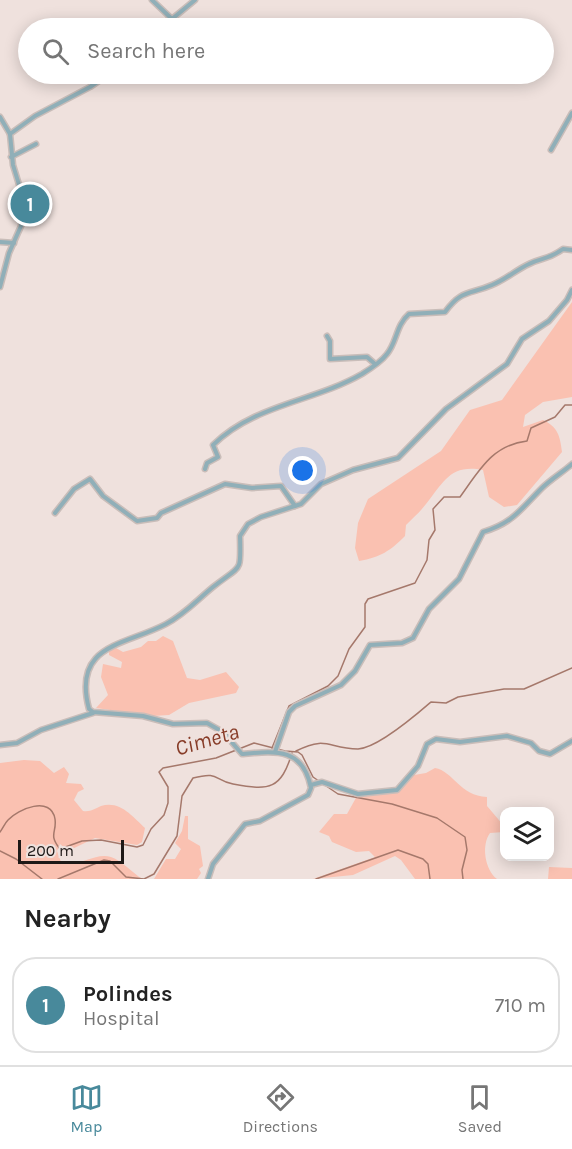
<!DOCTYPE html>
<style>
:root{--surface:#fff;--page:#f2f2f2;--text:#222;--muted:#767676;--line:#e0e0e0;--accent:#48899b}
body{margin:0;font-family:Karla,sans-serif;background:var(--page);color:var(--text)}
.controls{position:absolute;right:18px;bottom:18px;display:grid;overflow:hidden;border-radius:12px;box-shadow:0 3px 15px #0003}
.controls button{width:54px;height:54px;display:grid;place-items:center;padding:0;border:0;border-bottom:2px solid var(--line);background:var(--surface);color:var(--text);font:30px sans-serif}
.scale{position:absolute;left:18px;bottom:15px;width:106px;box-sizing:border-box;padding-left:6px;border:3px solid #1e1917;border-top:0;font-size:16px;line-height:21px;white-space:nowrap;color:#1e1917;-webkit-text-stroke:4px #efe1dd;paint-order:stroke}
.you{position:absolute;left:303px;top:471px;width:21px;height:21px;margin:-15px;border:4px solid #fff;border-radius:50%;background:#1a73e8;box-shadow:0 0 0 9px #1a73e833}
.badge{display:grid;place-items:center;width:39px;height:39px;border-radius:50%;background:var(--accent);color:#fff;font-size:20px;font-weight:700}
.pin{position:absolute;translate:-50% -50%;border:3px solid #fff;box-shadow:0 2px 6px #0006}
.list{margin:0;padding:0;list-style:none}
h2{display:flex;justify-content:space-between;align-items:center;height:78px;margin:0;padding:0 24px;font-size:26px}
h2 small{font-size:20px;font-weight:400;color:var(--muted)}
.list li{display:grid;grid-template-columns:39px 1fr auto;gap:18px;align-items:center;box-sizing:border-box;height:96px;margin:0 12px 12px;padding:0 12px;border:2px solid var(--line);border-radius:24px}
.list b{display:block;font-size:22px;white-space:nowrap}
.list p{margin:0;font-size:20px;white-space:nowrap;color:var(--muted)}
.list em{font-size:20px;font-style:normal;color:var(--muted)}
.icon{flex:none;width:33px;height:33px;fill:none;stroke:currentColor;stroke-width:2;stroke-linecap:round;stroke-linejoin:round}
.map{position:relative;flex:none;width:572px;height:879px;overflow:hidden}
.search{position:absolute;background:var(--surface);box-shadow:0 3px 15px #0003;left:18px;right:18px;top:18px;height:66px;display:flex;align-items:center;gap:15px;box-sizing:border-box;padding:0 21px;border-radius:33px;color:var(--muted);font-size:22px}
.sheet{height:186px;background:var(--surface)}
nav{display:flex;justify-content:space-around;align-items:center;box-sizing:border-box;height:84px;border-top:2px solid var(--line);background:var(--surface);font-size:16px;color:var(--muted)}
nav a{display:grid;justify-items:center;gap:3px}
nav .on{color:var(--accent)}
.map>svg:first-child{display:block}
</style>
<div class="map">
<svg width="572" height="879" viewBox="0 0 572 879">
<rect width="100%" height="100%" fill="#efe1dd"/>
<g fill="#fac1b1">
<path d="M572,302V397L543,402L525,415L523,427L543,420C558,427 560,436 562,452L517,505L504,507L489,497L483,470C450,464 444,482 426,504C420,512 413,518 406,525L405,536C390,551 381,557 359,561L355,548L358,523L368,499L441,451L470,410L502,400Z"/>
<path d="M163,636L173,641L187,678L200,680L226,672L239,687L236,693L189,703L169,715L153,716L96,708L108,695L101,677L103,664L121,668L122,662L109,655V649L116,648L123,652L141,647L148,641H156Z"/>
<path d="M24,760L40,761L54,773L64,767L69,774L66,783L81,784L84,789L78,792L74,800L83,811C91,812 94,809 101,806C120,800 133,817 145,828L142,842L137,845L95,838L68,851L60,844L57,851L61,862C78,869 94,852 111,857C122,861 133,873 142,879H0V763Z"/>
<path d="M435,768C453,771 460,796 487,797V806L504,826V832L490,833C481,845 485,870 497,879H415L401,860L395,856L353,875L313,879L375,857L369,851L356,852L332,842L329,836L319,832L334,814H347L357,796L395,792L414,775L426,773Z"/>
<path d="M185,816H188V839L200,846L203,866L199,869L201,873L197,879H154L166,859H175L181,849L175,843L182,831Z"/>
<path d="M549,867L572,868V879H548Z"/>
</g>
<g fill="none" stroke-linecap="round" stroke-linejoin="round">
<g stroke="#a5786b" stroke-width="1.5">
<path d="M272,748L289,706L328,686L338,676L349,649L365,627V604L368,599L415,583L427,560L429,540L435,530L433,509L444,497H460C479,471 492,445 527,441L531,428L555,417L565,405H572"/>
<path d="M296,751C328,735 328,749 358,749C378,748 416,715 431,702L446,703L458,697L504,689H524L572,668"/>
<path d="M0,832C3,828 5,823 8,820C18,809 51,795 55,819C57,833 48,834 60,849L82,841L101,840L137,847L143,845L151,829L164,815L168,803V787L159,772L163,768L216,758L254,743L285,751L298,752L302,755L313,777L338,794L392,804L437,818L465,837L467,850L462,870L463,879"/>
<path d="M0,851L16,859L42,879"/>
<path d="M58,879L104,860L110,861L126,877L144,879L154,874L177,836L182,796L193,778C220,771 213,780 233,784C270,791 281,789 292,753"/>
<path d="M316,879L398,850L423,859L428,864L430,879"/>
</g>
<defs>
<g id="street">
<path d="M152,0L172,19"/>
<path d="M148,28L172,19L195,0"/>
<path d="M0,117L10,134"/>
<path d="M551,150L572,113"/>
<path d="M11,157L36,144"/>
<path d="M0,242L14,243"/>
<path d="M0,287L9,253L21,226L24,201L13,165L10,134L35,116L90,87L109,74"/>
<path d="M327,336L330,341V359L367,357L375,364"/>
<path d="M205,469L207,463L218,457L213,445C255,404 313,402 362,374C370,369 381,362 387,354C397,342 396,325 409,314L445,312C462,289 469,295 492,285C505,280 516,270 529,264C543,257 548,260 563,249L572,250"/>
<path d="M55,513L74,489L90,479L103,496L137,521L157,518L161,513L225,484L252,488L281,486L295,506"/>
<path d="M0,745L17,743L41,730L93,713"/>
<path d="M275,752L289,712L295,706L341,685L355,671L370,645L402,643L413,638L429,609L459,579L483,532C513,523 521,509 542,488C551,479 563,472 572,464"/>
<path d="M311,785L322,782L358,794L397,790L418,766L427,744L436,739L460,742L507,736L531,743L539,751L550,754L572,741"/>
<path d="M208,879L213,864L245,824L260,821L308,795L311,788C303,747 275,751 242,754L223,732L207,723L173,724L143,716L93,712L89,709C72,644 124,646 166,624C185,614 197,600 213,587C242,564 241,574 240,536L248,524L261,517L301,504L321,484L353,470L398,458L446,409L507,364L522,339L549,321L567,300L572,290"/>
</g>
</defs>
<use href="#street" stroke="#c9bdb9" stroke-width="7"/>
<use href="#street" stroke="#90afb8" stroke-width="4"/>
</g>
<g text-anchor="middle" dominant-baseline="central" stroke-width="4.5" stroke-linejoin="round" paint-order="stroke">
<g font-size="22" font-style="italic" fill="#873b27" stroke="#efe1dd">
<text transform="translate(207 740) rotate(-16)">Cimeta</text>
</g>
</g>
</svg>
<div class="controls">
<button><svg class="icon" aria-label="layers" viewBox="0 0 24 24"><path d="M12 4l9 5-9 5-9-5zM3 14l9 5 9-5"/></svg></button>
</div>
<div class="scale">200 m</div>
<div class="you"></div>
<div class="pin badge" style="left:30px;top:204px">1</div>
<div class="search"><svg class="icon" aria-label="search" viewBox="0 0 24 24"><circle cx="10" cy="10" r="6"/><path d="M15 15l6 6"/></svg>Search here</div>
</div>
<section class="sheet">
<h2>Nearby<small></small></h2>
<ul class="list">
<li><span class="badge">1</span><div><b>Polindes</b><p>Hospital</p></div><em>710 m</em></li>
</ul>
</section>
<nav>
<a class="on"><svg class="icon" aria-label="map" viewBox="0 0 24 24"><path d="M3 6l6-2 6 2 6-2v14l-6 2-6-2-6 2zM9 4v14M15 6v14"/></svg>Map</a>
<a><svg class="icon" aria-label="directions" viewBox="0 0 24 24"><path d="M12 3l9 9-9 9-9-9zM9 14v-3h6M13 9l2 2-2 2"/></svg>Directions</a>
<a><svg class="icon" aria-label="saved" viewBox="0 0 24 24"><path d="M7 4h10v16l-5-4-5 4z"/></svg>Saved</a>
</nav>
